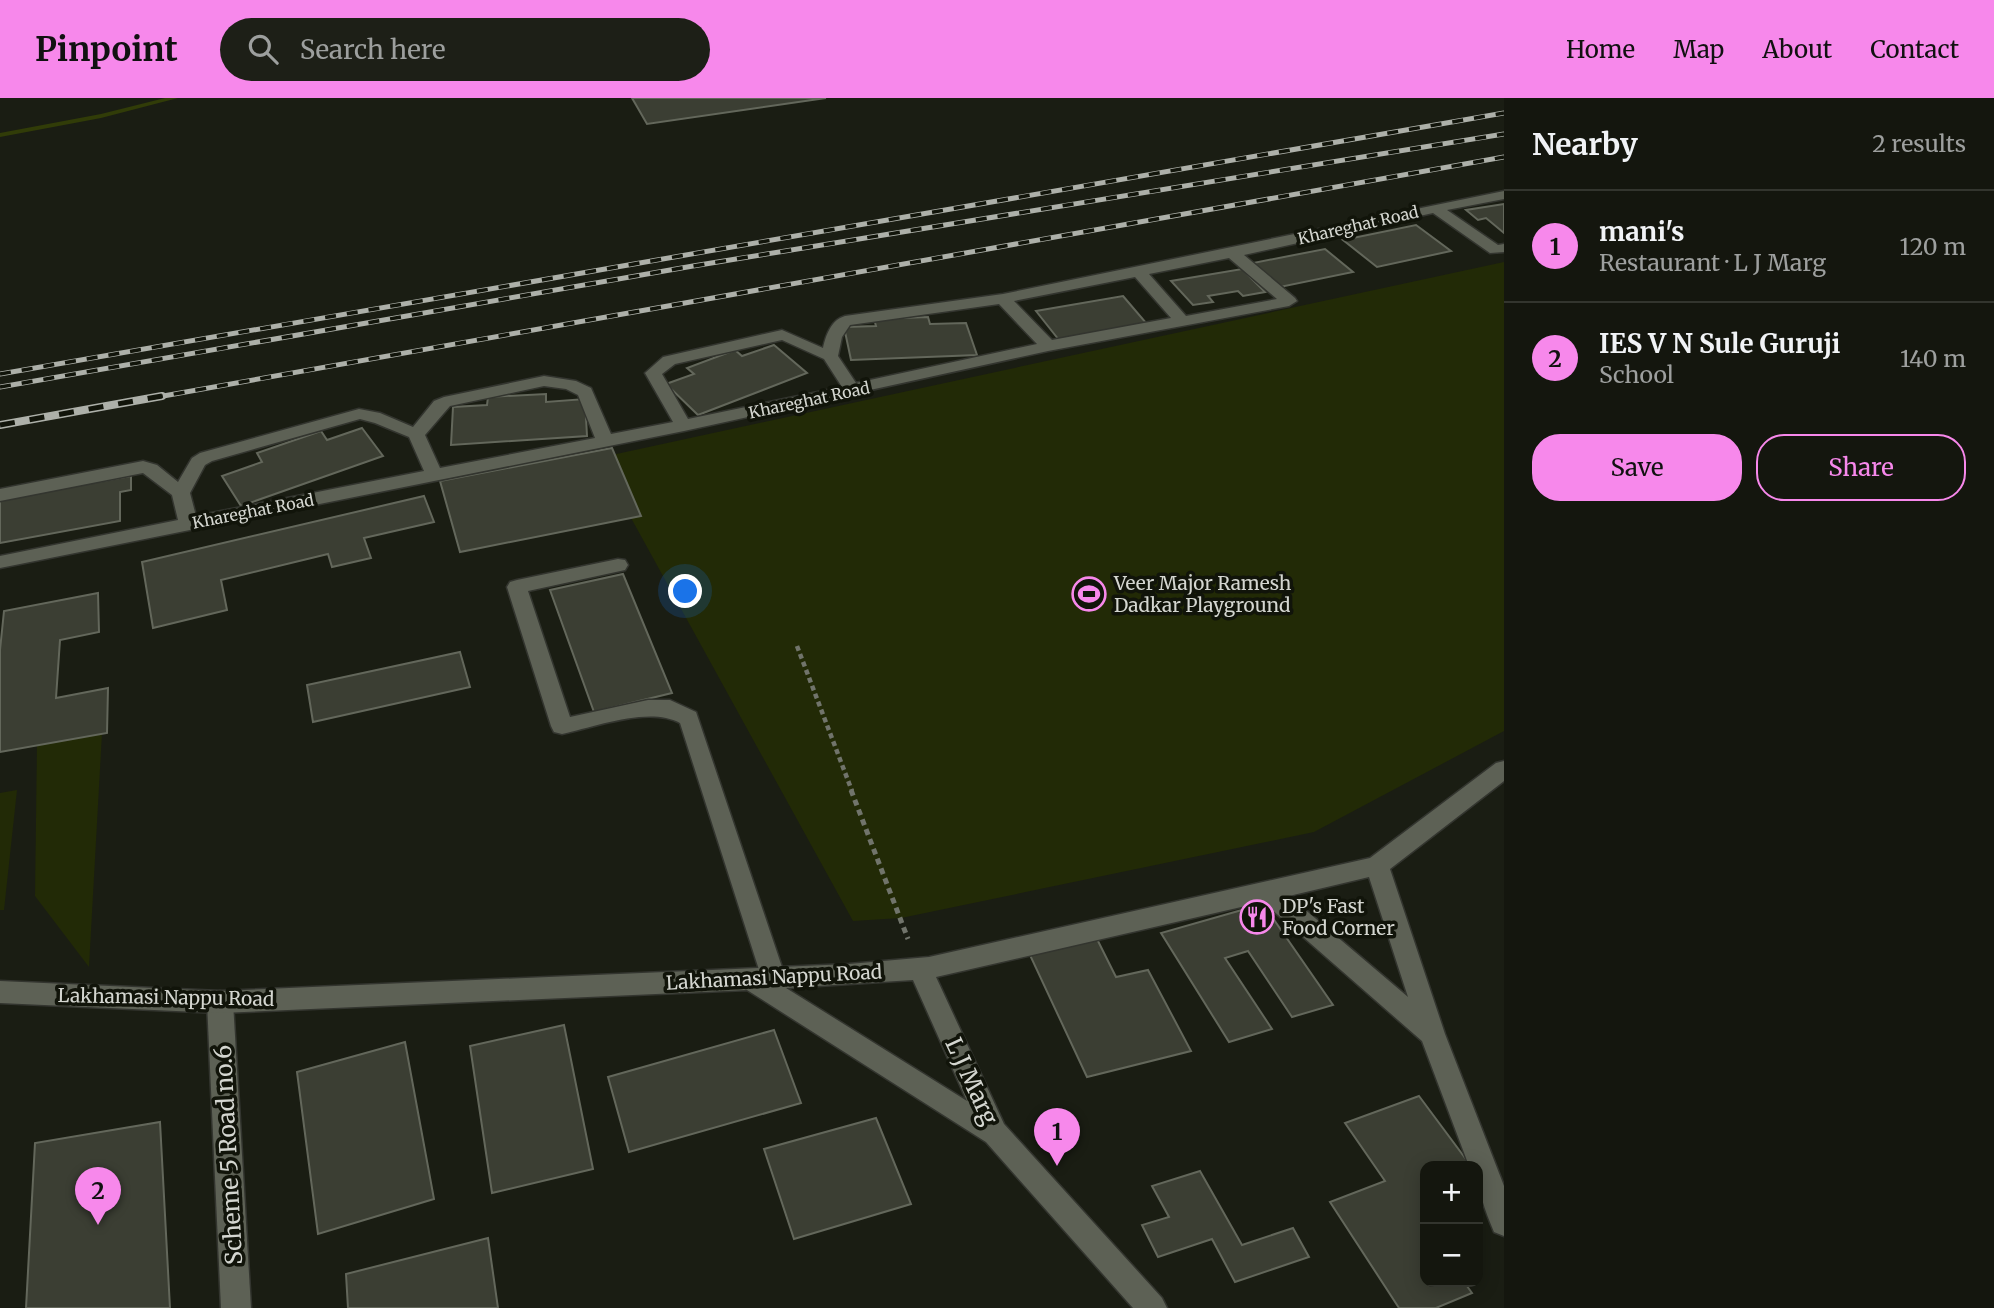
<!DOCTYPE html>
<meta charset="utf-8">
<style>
:root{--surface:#14160e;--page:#1d1f17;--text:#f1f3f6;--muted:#9d9f9e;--line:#33352e;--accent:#f788eb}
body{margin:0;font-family:Merriweather,serif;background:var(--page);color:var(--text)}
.controls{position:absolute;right:21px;bottom:21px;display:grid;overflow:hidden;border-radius:14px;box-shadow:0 4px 18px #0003}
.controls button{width:63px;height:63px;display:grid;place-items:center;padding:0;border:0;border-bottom:2px solid var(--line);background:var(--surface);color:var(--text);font:35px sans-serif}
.you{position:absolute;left:686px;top:494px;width:24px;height:24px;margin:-18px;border:5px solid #fff;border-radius:50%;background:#1a73e8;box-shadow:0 0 0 10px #1a73e833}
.badge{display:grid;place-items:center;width:46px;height:46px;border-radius:50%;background:var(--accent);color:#111;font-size:23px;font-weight:700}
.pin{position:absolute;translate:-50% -58px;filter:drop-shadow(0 2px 4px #0008)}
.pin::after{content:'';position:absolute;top:37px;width:24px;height:21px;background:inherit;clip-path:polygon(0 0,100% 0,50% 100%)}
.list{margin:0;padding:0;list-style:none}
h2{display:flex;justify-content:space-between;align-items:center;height:91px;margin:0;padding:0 28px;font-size:30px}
h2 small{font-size:23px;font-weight:400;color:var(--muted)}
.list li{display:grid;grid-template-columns:46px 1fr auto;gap:21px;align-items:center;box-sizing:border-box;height:112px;padding:0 28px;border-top:2px solid var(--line)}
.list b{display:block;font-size:26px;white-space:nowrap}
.list p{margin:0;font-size:23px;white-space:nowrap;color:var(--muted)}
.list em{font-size:23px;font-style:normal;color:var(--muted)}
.actions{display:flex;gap:14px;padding:21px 28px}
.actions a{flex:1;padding:16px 0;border:2px solid var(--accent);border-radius:28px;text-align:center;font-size:24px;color:var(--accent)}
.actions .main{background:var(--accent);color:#111}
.icon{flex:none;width:38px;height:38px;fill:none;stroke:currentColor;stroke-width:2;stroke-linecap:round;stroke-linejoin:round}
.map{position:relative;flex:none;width:1504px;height:1210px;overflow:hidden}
header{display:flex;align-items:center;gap:42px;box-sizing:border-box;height:98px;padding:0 35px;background:var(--accent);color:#111}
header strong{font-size:33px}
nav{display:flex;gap:38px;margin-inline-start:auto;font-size:24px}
.search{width:490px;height:63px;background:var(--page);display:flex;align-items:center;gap:18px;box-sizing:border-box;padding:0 24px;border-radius:38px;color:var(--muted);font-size:26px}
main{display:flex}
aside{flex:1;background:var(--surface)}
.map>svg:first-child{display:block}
</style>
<header>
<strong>Pinpoint</strong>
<div class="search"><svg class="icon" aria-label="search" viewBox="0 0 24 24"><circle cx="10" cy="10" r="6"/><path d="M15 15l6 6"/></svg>Search here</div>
<nav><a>Home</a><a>Map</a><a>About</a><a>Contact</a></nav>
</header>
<main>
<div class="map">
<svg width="1504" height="1210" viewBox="0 0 1504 1210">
<rect width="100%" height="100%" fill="#1a1d13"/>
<g fill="#222a06">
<path d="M1504,164V633L1314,734L901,820L853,823L598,360Z"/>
<path d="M102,635L89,869L35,798L37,647Z"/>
<path d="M17,692L4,812H0V695Z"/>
</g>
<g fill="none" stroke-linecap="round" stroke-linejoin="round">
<path fill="#313c08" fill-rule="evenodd" d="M165,0H178L101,20L0,39V35L101,16Z"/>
</g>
<g fill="#3b3e33" stroke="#63675b" stroke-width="2">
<path d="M632,0H826L647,26Z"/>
<path d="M1504,106V135L1486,120L1478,122L1466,112Z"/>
<path d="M1416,127L1451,153L1377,169L1343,142Z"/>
<path d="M1325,151L1353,174L1280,189L1253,165Z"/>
<path d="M1242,171L1265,194L1243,198L1238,193L1208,198L1213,204L1193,207L1171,183Z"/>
<path d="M1123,198L1147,226L1059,242L1036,213Z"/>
<path d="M928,219L930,226L966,225L977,257L851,262L844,229L876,228L874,221Z"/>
<path d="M774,247L807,275L698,317L666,286L694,276L687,270L735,252L742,258Z"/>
<path d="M546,296V304L585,301L587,338L451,347L453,309L487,307L488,299Z"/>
<path d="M362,330L383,358L241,408L222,378L262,364L257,355L321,333L327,342Z"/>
<path d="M612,350L641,418L460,454L440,383Z"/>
<path d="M131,378V392L120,394V423L0,445V401Z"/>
<path d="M424,398L434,424L364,440L371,460L332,469L328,456L221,482L227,512L153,530L142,464Z"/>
<path d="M623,476L672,595L594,614L550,492Z"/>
<path d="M98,495L99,534L60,542L56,600L108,590L107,635L0,654V552L4,513Z"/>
<path d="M460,554L470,589L313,624L307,587Z"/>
<path d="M1263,806L1333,907L1292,919L1248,853L1225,860L1272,931L1229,944L1161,835Z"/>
<path d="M1096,839L1116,879L1148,872L1191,953L1087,979L1029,855Z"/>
<path d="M564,927L593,1071L492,1095L470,948Z"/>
<path d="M774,932L801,1005L629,1054L608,979Z"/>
<path d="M405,944L434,1101L318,1136L297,974Z"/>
<path d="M1419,998L1471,1068H1425V1184H1464L1472,1195L1436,1210H1399L1330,1104L1385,1083L1345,1025Z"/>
<path d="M876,1020L911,1106L794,1141L764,1051Z"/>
<path d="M160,1024L170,1210H26L35,1045Z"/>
<path d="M1200,1073L1242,1147L1293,1130L1309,1159L1235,1184L1212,1141L1158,1159L1142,1127L1169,1119L1152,1088Z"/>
<path d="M488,1140L498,1210H348L346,1176Z"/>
</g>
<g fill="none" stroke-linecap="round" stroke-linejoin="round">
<defs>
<path id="lane" d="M618,461L625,462L628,467L625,472L528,493L570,619L648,602H670L696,614L786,881L783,889L774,892L765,889L762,881L680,625C649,608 595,629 562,636L554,634L551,628L507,489L510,484L517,482Z"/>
<g id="street">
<path d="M1504,93V101L1447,112L1498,147L1504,146V154L1490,155L1433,115L1244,157L1295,200L1297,203L1289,208L1048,253L684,333L0,470V458L178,422L172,397L143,375L0,403V391L143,363L157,367L178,384L192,360L200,355L359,311L380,315L413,329L434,303L444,299L544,278L576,283L591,290L611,336L673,324L645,275L663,259L782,232L823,250C826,237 831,222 845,218L1003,196ZM1229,160L1277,201L1186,218L1149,176ZM1135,179L1171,220L1052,242L1014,203ZM999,206L1037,246L856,285L838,258L842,239L850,227ZM782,242L824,261L842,289L688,321L662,276L675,266ZM544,288L566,291L578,297L595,340L440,370L425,337L450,308ZM360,321L375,325L409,339L424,373L196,418L190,395L205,367L212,363Z"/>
<path d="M220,893L229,896L233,904L251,1210H221L207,904L211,896Z"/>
</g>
<path id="secondary" d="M1504,663V683L1390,771L1445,936L1504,1088V1138L1494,1134C1484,1110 1478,1094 1478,1068H1469L1422,943L1263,804L936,879L1004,1026L1162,1200L1167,1210H1133L986,1044L747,892L220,915L0,905V883L220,893L849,866L929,859L1370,760L1496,665ZM1369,779L1408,899L1289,798ZM913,882L967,1003L786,890Z"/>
</defs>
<use href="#lane" stroke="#33352f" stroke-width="3"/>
<use href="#street" stroke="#33352f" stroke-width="3"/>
<use href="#secondary" stroke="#33352f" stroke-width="3"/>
<path stroke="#71746b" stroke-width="4.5" stroke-dasharray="5 3.5" stroke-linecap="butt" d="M797,548L852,693"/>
<path stroke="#71746b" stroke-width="5" stroke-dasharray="6 4.5" stroke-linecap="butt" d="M851,692L908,841"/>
<use href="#lane" fill="#5d6155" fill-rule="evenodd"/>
<use href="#street" fill="#5d6155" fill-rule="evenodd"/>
<use href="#secondary" fill="#5d6155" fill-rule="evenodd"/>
<defs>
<g id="rail-far1">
<path d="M0,276L1504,15"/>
<path d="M0,289L693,168L1504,36"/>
<path d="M152,300L1504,59"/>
</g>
<path id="rail" d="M0,327L162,298"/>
</defs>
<use href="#rail-far1" stroke="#adb0a9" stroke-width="5"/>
<use href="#rail" stroke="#adb0a9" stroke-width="8"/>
<use href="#rail-far1" stroke="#11140a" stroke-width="3.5" stroke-dasharray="11" stroke-linecap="butt"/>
<use href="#rail" stroke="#11140a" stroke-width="5" stroke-dasharray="15" stroke-linecap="butt"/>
</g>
<defs>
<symbol id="stadium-ring" viewBox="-11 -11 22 22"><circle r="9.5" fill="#11140a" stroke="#f788eb" stroke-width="1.5"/><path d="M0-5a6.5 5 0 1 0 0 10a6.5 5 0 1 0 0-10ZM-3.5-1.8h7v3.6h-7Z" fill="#f788eb"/></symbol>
<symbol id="restaurant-ring" viewBox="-11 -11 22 22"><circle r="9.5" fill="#11140a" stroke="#f788eb" stroke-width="1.5"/><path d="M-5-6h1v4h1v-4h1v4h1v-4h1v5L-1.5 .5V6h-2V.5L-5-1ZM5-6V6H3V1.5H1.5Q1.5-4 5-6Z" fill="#f788eb"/></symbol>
</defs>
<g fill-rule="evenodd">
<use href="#stadium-ring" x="1070" y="477" width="38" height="38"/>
<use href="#restaurant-ring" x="1238" y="800" width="38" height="38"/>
</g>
<g text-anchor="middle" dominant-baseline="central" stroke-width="7" stroke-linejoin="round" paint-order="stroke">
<g font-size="16" fill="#d4d6d0" stroke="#11140a">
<text transform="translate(1358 127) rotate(-13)">Khareghat Road</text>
<text transform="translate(809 302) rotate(-12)">Khareghat Road</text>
<text transform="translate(253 413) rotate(-11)">Khareghat Road</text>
</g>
<g font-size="19" fill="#d4d6d0" stroke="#11140a" text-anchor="start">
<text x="1114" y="485">Veer Major Ramesh<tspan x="1114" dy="22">Dadkar Playground</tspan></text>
<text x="1282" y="808">DP's Fast<tspan x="1282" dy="22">Food Corner</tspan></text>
</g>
<g font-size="19" fill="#d4d6d0" stroke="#11140a">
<text transform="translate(774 879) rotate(-3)">Lakhamasi Nappu Road</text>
<text transform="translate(166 899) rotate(1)">Lakhamasi Nappu Road</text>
</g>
<g font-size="23" fill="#d4d6d0" stroke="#11140a">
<text transform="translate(972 983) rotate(65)">L J Marg</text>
<text transform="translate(228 1057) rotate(-93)">Scheme 5 Road no.6</text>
</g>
</g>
</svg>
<div class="controls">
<button>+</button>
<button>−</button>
</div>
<div class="you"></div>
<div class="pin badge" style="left:1057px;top:1068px">1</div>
<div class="pin badge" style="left:98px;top:1127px">2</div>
</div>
<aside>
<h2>Nearby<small>2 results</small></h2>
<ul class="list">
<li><span class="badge">1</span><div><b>mani's</b><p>Restaurant · L J Marg</p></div><em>120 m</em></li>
<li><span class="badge">2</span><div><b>IES V N Sule Guruji</b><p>School</p></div><em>140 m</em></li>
</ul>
<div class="actions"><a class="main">Save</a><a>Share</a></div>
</aside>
</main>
